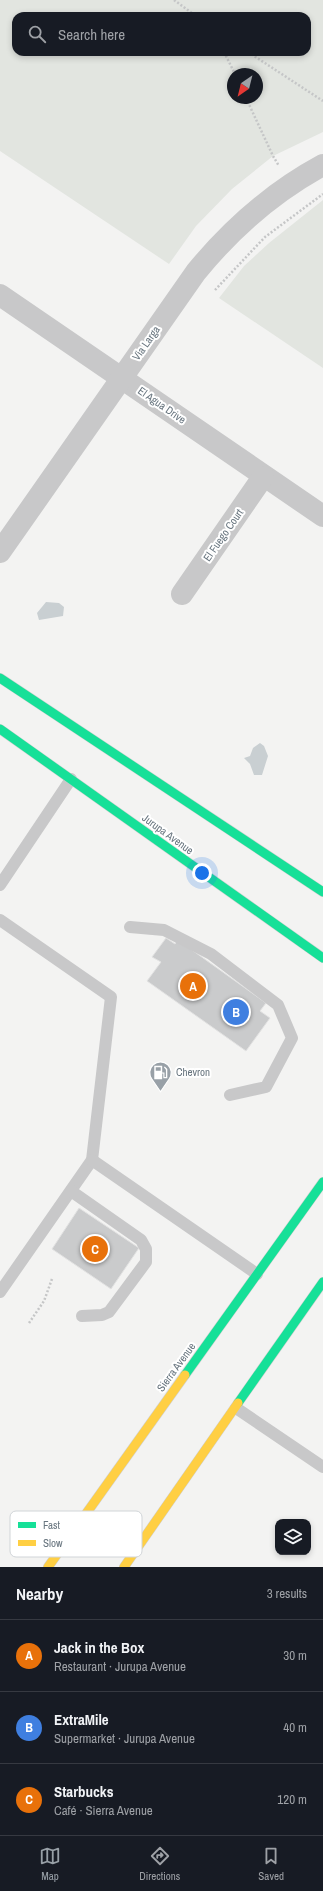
<!DOCTYPE html>
<meta charset="utf-8">
<style>
:root{--surface:#171b24;--page:#242831;--text:#f1f3f6;--muted:#9ea1a6;--line:#363941;--accent:#98a0a7}
body{margin:0;font-family:"Archivo Narrow",sans-serif;background:var(--page);color:var(--text)}
.controls{position:absolute;right:12px;bottom:12px;display:grid;overflow:hidden;border-radius:8px;box-shadow:0 2px 6px #0003}
.controls button{width:36px;height:36px;display:grid;place-items:center;padding:0;border:0;border-bottom:1px solid var(--line);background:var(--surface);color:var(--text);font:20px sans-serif}
.compass{position:absolute;left:227px;top:68px;width:36px;height:36px;border-radius:50%;background:var(--surface);box-shadow:0 2px 6px #0003;rotate:215deg}
.you{position:absolute;left:202px;top:873px;width:14px;height:14px;margin:-10px;border:3px solid #fff;border-radius:50%;background:#1a73e8;box-shadow:0 0 0 6px #1a73e833}
.badge{display:grid;place-items:center;width:26px;height:26px;border-radius:50%;background:var(--accent);color:#fff;font-size:13px;font-weight:700}
.pin{position:absolute;translate:-50% -50%;border:2px solid #fff;box-shadow:0 1px 4px #0006}
.list{margin:0;padding:0;list-style:none}
h2{display:flex;justify-content:space-between;align-items:center;height:52px;margin:0;padding:0 16px;font-size:17px}
h2 small{font-size:13px;font-weight:400;color:var(--muted)}
.list li{display:grid;grid-template-columns:26px 1fr auto;gap:12px;align-items:center;box-sizing:border-box;height:72px;padding:0 16px;border-top:1px solid var(--line)}
.list b{display:block;font-size:15px;white-space:nowrap}
.list p{margin:0;font-size:13px;white-space:nowrap;color:var(--muted)}
.list em{font-size:13px;font-style:normal;color:var(--muted)}
.icon{flex:none;width:22px;height:22px;fill:none;stroke:currentColor;stroke-width:2;stroke-linecap:round;stroke-linejoin:round}
.map{position:relative;flex:none;width:323px;height:1567px;overflow:hidden}
.search{position:absolute;background:var(--surface);box-shadow:0 2px 6px #0003;left:12px;right:12px;top:12px;height:44px;display:flex;align-items:center;gap:10px;box-sizing:border-box;padding:0 14px;border-radius:12px;color:var(--muted);font-size:15px}
.sheet{height:268px;background:var(--surface)}
nav{display:flex;justify-content:space-around;align-items:center;box-sizing:border-box;height:56px;border-top:1px solid var(--line);background:var(--surface);font-size:11px;color:var(--muted)}
nav a{display:grid;justify-items:center;gap:2px}
nav .on{color:var(--accent)}
.map>svg:first-child{display:block}
</style>
<div class="map">
<svg width="323" height="1567" viewBox="0 0 323 1567">
<rect width="100%" height="100%" fill="#f3f3f2"/>
<g fill="#e2e5e0" fill-rule="evenodd">
<path d="M0,0H323V132L273,156L232,189L196,226L169,264L0,151ZM16,16H307V52H16ZM233,74H257V98H233Z"/>
<path d="M323,200V368L219,298L244,266L269,243Z"/>
</g>
<g fill="#c9cfd2">
<path d="M46,602L59,603L64,607L63,616L39,620L37,613Z"/>
<path d="M260,743L264,746L268,756L262,775H254L250,764L244,758L250,756L253,748Z"/>
</g>
<g fill="#cacbcc" stroke="#e2e2e2">
<path d="M166,938L175,944L178,940L266,1003L260,1011L270,1018L246,1051L147,981L161,962L152,957Z"/>
<path d="M79,1208L139,1248L111,1289L52,1249Z"/>
</g>
<g fill="none" stroke-linecap="round" stroke-linejoin="round">
<defs>
<g id="fast">
<path d="M0,678L323,892"/>
<path d="M0,729L323,958"/>
<path d="M185,1375L323,1182"/>
<path d="M238,1403L323,1282"/>
</g>
<g id="slow">
<path d="M48,1567L185,1375"/>
<path d="M124,1567L238,1403"/>
</g>
</defs>
<use href="#fast" stroke="#d0d0d0" stroke-width="10"/>
<use href="#slow" stroke="#d0d0d0" stroke-width="10"/>
<g stroke="#c5c6c7" stroke-width="2.5" stroke-dasharray="2 2" stroke-linecap="butt">
<path d="M174,0L196,16"/>
<path d="M224,52L235,74"/>
<path d="M248,52L323,101"/>
<path d="M246,98L273,156L279,166"/>
<path d="M215,290L265,237L323,194"/>
<path d="M29,1323L44,1301L52,1279"/>
</g>
<g stroke="#c8c8c9" stroke-width="12">
<path d="M0,885L71,779"/>
<path d="M0,920L111,997L92,1160L0,1292"/>
<path d="M130,927L164,930L211,954L278,1005L292,1038L266,1087L230,1095"/>
<path d="M92,1160L257,1274"/>
<path d="M71,1191L141,1240L146,1249V1262L109,1312L102,1315L82,1316"/>
<path d="M236,1408L323,1467"/>
</g>
<g stroke="#c8c8c9" stroke-width="22">
<path d="M0,295L323,516"/>
<path d="M0,552L196,272C232,228 273,192 323,165"/>
<path d="M182,594L263,477"/>
</g>
<use href="#fast" stroke="#16e098" stroke-width="9"/>
<use href="#slow" stroke="#ffcf43" stroke-width="9"/>
</g>
<defs>
<symbol id="fuel-pin" viewBox="-11 -11 22 30"><path d="M0 17L-7.5 6A9.5 9.5 0 1 1 7.5 6Z" fill="#98a0a7" stroke="#fff"/><path d="M-5.5-6h7V0h2V4h1.3V-2.5L3-4.5l.8-.8L6-3V5H2.5V1h-1V6h-7ZM-4.2-4.7v3.2H.2V-4.7Z" fill="#fff"/></symbol>
</defs>
<g fill-rule="evenodd">
<use href="#fuel-pin" x="148" y="1060" width="25" height="34"/>
</g>
<g text-anchor="middle" dominant-baseline="central" stroke-width="4" stroke-linejoin="round" paint-order="stroke">
<g font-size="11" fill="#67747e" stroke="#fff">
<text transform="translate(146 343) rotate(-55)">Via Larga</text>
<text transform="translate(162 405) rotate(35)">El Agua Drive</text>
<text transform="translate(223 535) rotate(-55)">El Fuego Court</text>
<text transform="translate(168 834) rotate(36)">Jurupa Avenue</text>
<text transform="translate(176 1367) rotate(-54)">Sierra Avenue</text>
</g>
<g font-size="11" fill="#67747e" stroke="#fff" text-anchor="start">
<text x="176" y="1072">Chevron</text>
</g>
</g>
<rect x="10" y="1511" width="132" height="46" rx="6" fill="#fff" stroke="#d1d5d8" stroke-width="1"/>
<rect x="18" y="1522" width="18" height="6" fill="#16e098"/>
<rect x="18" y="1540" width="18" height="6" fill="#ffcf43"/>
<g font-size="11" fill="#67747e">
<text x="43" y="1529">Fast</text>
<text x="43" y="1547">Slow</text>
</g>
</svg>
<div class="controls">
<button><svg class="icon" aria-label="layers" viewBox="0 0 24 24"><path d="M12 4l9 5-9 5-9-5zM3 14l9 5 9-5"/></svg></button>
</div>
<svg class="compass" viewBox="-18 -18 36 36"><path d="M0-13l5 13h-10z" fill="#e53935"/><path d="M0 13l5-13h-10z" fill="#9ea1a6"/></svg>
<div class="you"></div>
<div class="pin badge" style="left:193px;top:986px;background:#e8710a">A</div>
<div class="pin badge" style="left:236px;top:1012px;background:#3f7fe0">B</div>
<div class="pin badge" style="left:95px;top:1249px;background:#e8710a">C</div>
<div class="search"><svg class="icon" aria-label="search" viewBox="0 0 24 24"><circle cx="10" cy="10" r="6"/><path d="M15 15l6 6"/></svg>Search here</div>
</div>
<section class="sheet">
<h2>Nearby<small>3 results</small></h2>
<ul class="list">
<li><span class="badge" style="background:#e8710a">A</span><div><b>Jack in the Box</b><p>Restaurant · Jurupa Avenue</p></div><em>30 m</em></li>
<li><span class="badge" style="background:#3f7fe0">B</span><div><b>ExtraMile</b><p>Supermarket · Jurupa Avenue</p></div><em>40 m</em></li>
<li><span class="badge" style="background:#e8710a">C</span><div><b>Starbucks</b><p>Café · Sierra Avenue</p></div><em>120 m</em></li>
</ul>
</section>
<nav>
<a class="on"><svg class="icon" aria-label="map" viewBox="0 0 24 24"><path d="M3 6l6-2 6 2 6-2v14l-6 2-6-2-6 2zM9 4v14M15 6v14"/></svg>Map</a>
<a><svg class="icon" aria-label="directions" viewBox="0 0 24 24"><path d="M12 3l9 9-9 9-9-9zM9 14v-3h6M13 9l2 2-2 2"/></svg>Directions</a>
<a><svg class="icon" aria-label="saved" viewBox="0 0 24 24"><path d="M7 4h10v16l-5-4-5 4z"/></svg>Saved</a>
</nav>
